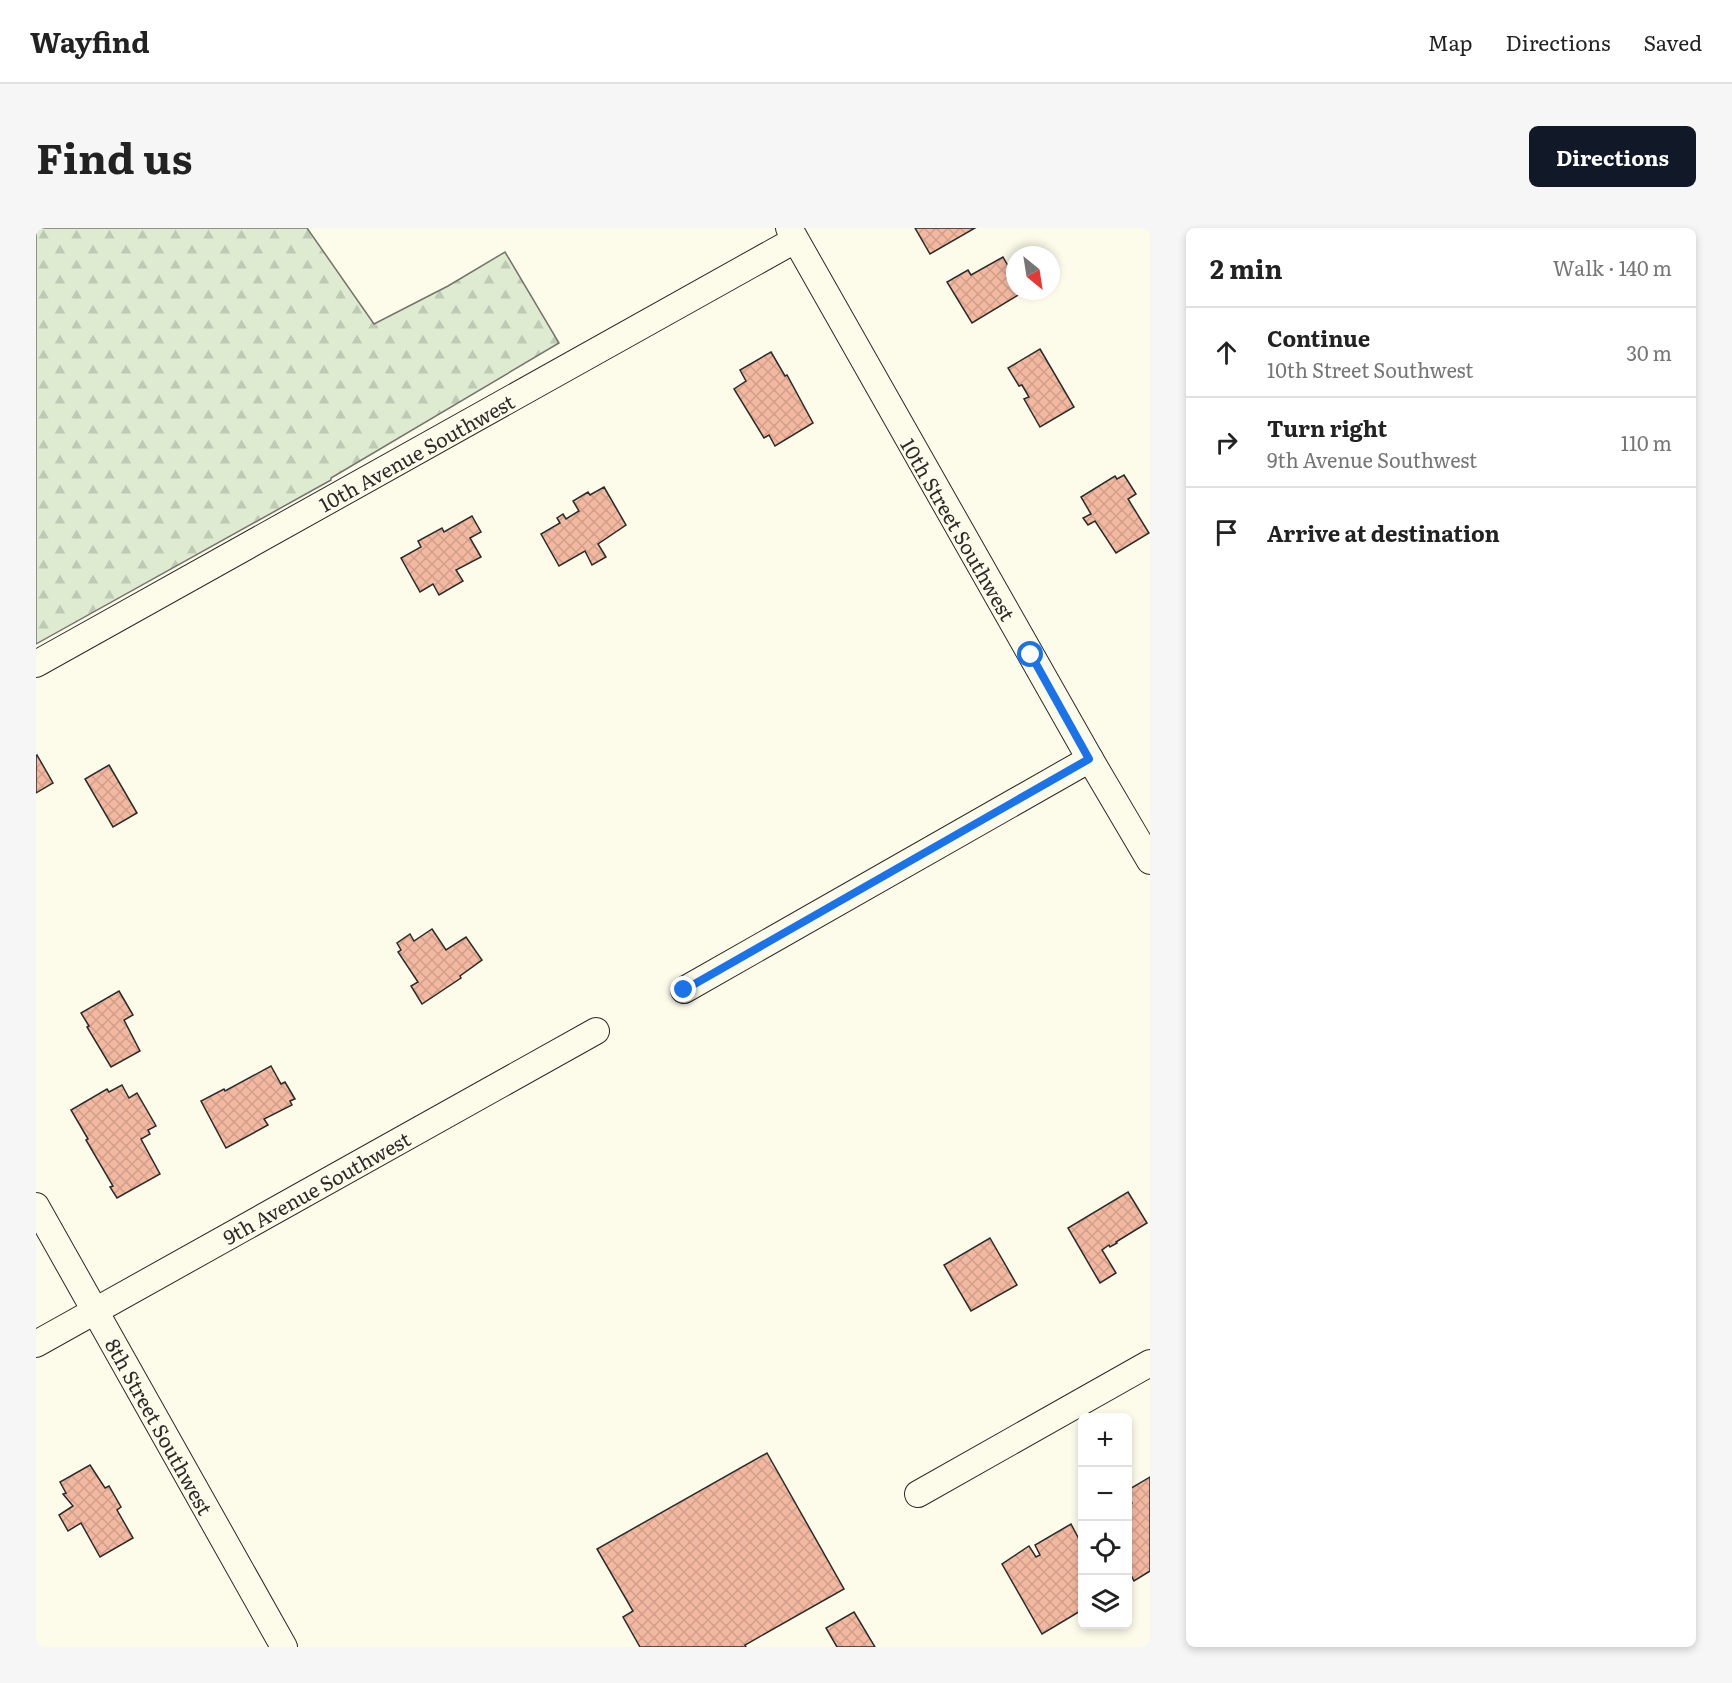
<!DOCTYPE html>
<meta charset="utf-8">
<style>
:root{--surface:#fff;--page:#f6f6f6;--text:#222;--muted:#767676;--line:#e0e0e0;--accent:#111827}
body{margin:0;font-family:Literata,serif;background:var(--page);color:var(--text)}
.controls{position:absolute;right:18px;bottom:18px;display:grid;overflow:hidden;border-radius:9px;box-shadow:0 3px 9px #0003}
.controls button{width:54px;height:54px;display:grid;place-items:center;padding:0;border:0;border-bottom:2px solid var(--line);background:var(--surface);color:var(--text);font:30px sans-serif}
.compass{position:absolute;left:970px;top:18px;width:54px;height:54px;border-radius:50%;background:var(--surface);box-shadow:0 3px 9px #0003;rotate:150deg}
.stop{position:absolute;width:18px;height:18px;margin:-14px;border:4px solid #1a73e8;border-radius:50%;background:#fff}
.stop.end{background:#1a73e8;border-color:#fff;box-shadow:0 2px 6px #0008}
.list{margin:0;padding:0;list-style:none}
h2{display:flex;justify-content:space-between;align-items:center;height:78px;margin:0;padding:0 24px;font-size:26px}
h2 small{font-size:20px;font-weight:400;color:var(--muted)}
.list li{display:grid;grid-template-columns:39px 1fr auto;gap:18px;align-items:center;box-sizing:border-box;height:90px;padding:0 24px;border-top:2px solid var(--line)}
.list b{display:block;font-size:22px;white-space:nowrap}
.list p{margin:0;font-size:20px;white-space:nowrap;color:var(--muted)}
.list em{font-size:20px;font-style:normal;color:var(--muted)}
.icon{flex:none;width:33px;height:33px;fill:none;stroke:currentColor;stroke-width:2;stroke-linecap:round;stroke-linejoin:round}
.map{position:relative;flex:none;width:1114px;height:1419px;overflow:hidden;border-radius:9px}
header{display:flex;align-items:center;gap:36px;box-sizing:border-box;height:84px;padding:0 30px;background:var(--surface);border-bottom:2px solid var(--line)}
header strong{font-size:28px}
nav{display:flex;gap:33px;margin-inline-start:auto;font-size:21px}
.intro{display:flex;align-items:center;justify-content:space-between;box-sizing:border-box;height:144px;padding:0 36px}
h1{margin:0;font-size:42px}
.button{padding:15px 27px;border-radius:9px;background:var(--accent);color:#fff;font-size:21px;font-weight:700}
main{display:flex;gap:36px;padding:0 36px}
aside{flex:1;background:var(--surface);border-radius:9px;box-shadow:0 3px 9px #0003}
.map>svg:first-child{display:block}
</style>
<header>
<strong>Wayfind</strong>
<nav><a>Map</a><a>Directions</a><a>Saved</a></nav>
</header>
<div class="intro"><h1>Find us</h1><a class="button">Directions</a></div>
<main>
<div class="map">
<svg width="1114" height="1419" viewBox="0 0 1114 1419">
<defs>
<pattern id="forest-firs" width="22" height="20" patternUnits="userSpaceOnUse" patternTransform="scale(1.5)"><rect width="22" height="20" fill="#deebd1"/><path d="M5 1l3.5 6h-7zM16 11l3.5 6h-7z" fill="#bfcab4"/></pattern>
<pattern id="building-cross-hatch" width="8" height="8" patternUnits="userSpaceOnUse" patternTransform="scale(1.5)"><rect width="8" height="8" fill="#f2b8a0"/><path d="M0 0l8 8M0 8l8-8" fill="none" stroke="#d09e8a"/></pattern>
</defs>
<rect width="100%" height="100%" fill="#fdfbea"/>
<path fill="url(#forest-firs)" stroke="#74746e" stroke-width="1.5" d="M0,0H271L338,96L412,58L469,24L523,115L295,250V252L0,416Z"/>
<g fill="url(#building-cross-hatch)" stroke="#2b2b2b" stroke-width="1.5">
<path d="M879,0H939L894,26Z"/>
<path d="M967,29L979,50V63L987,64L936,95L911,54L932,42L935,47Z"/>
<path d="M1004,121L1038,179L1004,199L988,171L993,169L986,157L983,158L972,140Z"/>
<path d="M735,124L749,148L751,147L777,195L739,218L733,207L728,210L698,161L710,153L704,142Z"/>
<path d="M1088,247L1100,266L1092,271L1113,305L1080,325L1059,293L1052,297L1047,290L1055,286L1045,269L1079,248L1081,251Z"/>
<path d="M568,259L590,297L562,316L570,329L556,337L549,323L523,338L505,306L524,295L521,290L527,286L530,291L543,283L537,273L552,264L554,267Z"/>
<path d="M436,288L445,304L434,310L445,329L420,342L427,353L403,367L397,356L384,364L365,330L385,319L382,313L406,300L408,304Z"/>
<path d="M1,527L17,555L0,565V528Z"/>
<path d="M73,537L101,585L77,599L49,551Z"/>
<path d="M396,701L410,722L430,709L446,732L424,748L425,750L386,776L375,758L382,754L362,724L365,722L361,715L374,706L378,713Z"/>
<path d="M83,763L97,787L88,792L104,823L75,839L51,799L53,798L45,785Z"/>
<path d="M235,838L245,856L249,854L259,871L254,873L256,877L228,891L232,897L190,920L165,873L188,861L189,863Z"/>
<path d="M86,857L93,870L101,865L120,898L112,902L114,906L105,911L124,946L81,970L74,959L77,958L50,912L52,911L35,882L71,861L73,864Z"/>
<path d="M1092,964L1111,995L1080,1014L1081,1015L1074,1019L1073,1017L1066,1022L1080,1045L1064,1055L1032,1000Z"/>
<path d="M954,1010L981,1057L935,1083L908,1037Z"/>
<path d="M731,1225L808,1361L709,1417L710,1419H604L587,1389L597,1383L561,1321Z"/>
<path d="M54,1237L69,1260L73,1258L85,1279L81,1282L97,1310L64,1329L45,1295L32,1303L23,1287L37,1278L27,1266L30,1265L24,1254Z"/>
<path d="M1114,1249V1343L1098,1353L1092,1341V1278L1096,1275L1092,1268V1262Z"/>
<path d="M1035,1296L1046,1317V1382L1006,1406L966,1336L993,1318L1000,1329L1004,1327L999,1317Z"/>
<path d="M818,1384L839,1419H801L790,1400Z"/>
</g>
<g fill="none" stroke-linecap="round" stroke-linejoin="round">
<defs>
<g id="minor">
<path d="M753,0L1054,531L1114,633"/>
<path d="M0,436L759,12"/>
<path d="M648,762L1054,531"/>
<path d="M0,978L248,1419"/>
<path d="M0,1116L560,803"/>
<path d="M882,1266L1114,1135"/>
</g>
</defs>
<use href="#minor" stroke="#2b2b2b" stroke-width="28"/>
<use href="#minor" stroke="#fdfbea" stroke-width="26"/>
</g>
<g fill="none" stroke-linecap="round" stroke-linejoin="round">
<path stroke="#1a73e8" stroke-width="8" d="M648,762L1053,531L995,427"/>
</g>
<g text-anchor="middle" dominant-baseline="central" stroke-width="4.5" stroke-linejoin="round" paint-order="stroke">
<g font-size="20" fill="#2b2b2b" stroke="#fdfbea">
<text transform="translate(380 224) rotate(-29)">10th Avenue Southwest</text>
<text transform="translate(923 301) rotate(60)">10th Street Southwest</text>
<text transform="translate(280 959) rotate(-29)">9th Avenue Southwest</text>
<text transform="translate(124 1198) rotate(61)">8th Street Southwest</text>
</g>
</g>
</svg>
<div class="controls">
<button>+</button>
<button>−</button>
<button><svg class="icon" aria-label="locate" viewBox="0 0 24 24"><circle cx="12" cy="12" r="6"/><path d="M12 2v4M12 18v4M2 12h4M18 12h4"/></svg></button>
<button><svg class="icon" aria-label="layers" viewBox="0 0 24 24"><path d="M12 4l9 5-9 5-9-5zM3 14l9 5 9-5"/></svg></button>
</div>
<svg class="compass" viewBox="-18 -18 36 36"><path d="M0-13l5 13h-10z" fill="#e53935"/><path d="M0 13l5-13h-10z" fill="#767676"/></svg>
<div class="stop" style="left:995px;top:427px"></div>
<div class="stop end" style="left:648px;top:762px"></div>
</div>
<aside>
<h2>2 min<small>Walk · 140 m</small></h2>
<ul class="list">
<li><svg class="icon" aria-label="ahead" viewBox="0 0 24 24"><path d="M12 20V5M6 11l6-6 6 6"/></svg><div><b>Continue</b><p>10th Street Southwest</p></div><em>30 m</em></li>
<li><svg class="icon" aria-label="right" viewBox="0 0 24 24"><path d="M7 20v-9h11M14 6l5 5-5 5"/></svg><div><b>Turn right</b><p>9th Avenue Southwest</p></div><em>110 m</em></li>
<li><svg class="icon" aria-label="arrive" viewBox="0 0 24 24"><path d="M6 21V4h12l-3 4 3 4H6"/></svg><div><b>Arrive at destination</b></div></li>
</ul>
</aside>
</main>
